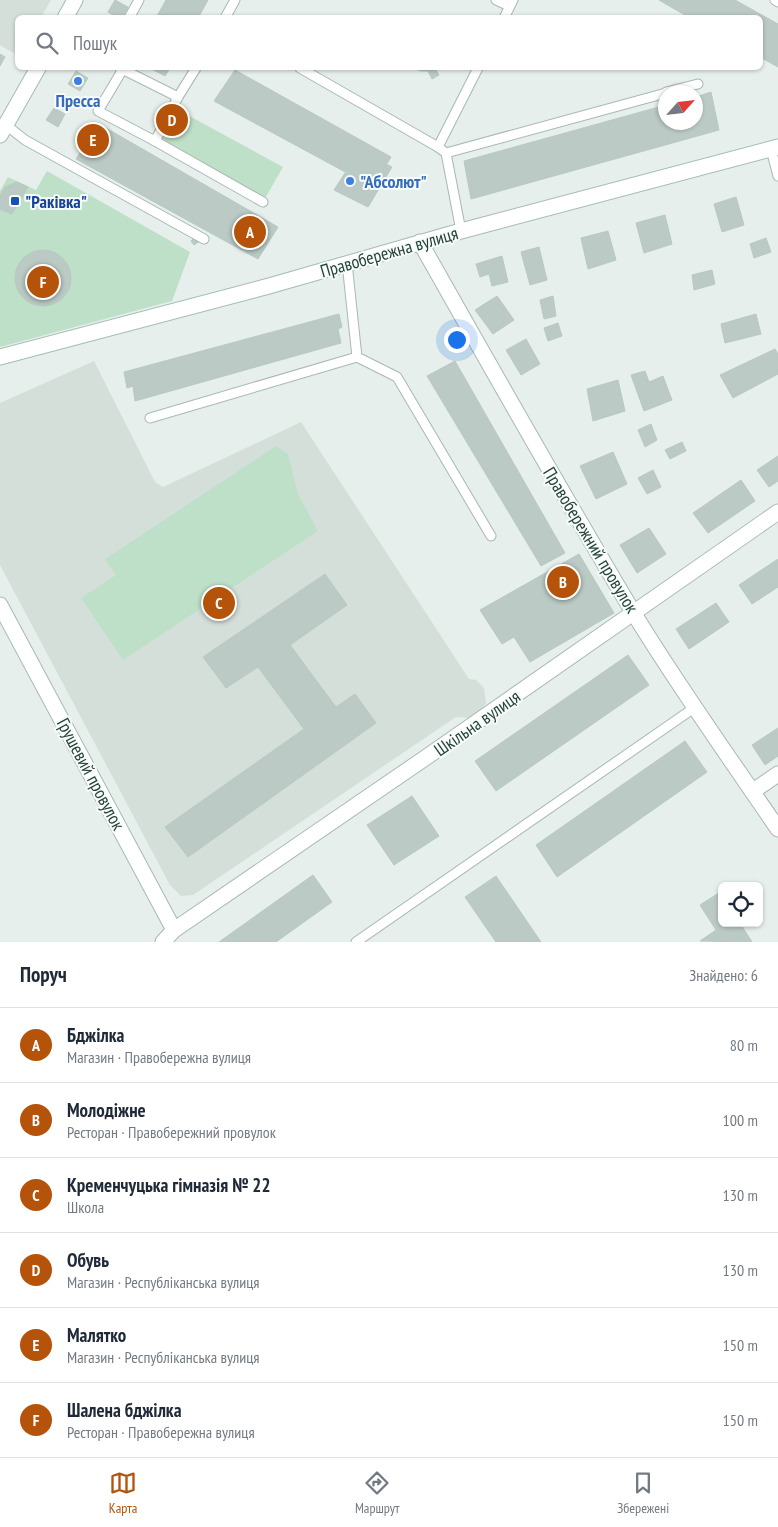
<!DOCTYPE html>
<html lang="uk">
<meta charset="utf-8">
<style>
:root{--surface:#fff;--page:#f2f2f3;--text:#1f2937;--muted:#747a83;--line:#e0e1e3;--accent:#b45309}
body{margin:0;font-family:"PT Sans Narrow",sans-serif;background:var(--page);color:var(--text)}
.controls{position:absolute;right:15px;bottom:15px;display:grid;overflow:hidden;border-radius:8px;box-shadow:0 1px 4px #0004}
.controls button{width:45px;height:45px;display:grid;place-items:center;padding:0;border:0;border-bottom:1px solid var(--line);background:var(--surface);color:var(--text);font:25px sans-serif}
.compass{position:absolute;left:658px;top:85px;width:45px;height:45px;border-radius:50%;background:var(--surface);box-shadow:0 1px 4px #0004;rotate:63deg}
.you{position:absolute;left:456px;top:339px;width:18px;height:18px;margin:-12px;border:4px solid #fff;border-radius:50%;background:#1a73e8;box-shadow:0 0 0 8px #1a73e833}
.badge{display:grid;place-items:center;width:32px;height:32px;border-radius:50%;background:var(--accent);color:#fff;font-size:16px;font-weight:700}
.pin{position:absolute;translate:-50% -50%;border:2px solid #fff;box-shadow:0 1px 5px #0006}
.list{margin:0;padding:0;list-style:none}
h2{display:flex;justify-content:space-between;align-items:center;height:65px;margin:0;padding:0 20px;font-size:21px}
h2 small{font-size:16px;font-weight:400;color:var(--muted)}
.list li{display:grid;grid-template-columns:32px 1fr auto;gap:15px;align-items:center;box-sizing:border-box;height:75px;padding:0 20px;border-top:1px solid var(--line)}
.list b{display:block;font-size:19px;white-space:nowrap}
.list p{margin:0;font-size:16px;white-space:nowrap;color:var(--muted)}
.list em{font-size:16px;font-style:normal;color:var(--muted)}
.icon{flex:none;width:28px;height:28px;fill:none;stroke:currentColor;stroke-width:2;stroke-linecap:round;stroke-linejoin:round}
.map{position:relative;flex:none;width:778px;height:942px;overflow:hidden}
.search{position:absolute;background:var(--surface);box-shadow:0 1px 4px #0004;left:15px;right:15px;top:15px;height:55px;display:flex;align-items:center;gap:12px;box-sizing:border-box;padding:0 18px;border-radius:8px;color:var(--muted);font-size:19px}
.sheet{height:515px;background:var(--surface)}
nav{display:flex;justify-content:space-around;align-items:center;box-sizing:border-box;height:70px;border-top:1px solid var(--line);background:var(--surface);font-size:14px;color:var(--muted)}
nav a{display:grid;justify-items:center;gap:2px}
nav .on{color:var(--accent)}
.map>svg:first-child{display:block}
</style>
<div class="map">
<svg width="778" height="942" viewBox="0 0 778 942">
<rect width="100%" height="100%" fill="#e6efeb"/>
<g fill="#d4dfda">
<path d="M0,0H51L41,17L18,18L17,55L0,45Z"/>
<path d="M94,361L155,482L163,487L301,422L469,679L476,680L484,688L486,703L482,710L471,718L456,717L193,895L181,896L170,885L0,565V403Z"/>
</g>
<g fill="#bfe0c8">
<path d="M173,107L283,167L263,202L155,141Z"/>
<path d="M47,171L190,252L172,301L0,347V191L8,177L36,190Z"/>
<path d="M276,446L288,454L298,494L318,531L123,660L81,598L116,575L105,559Z"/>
</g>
<g fill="#bbcac4" stroke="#b8c9c2">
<path d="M115,0L128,7L122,18H118L108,12Z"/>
<path d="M166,0H208L198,18H156Z"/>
<path d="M659,0H735L778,24V67L760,57V18H690Z"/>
<path d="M0,54L5,57L0,66Z"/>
<path d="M150,68H170L165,76Z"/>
<path d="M413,68H435L439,75L432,79L428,71H421Z"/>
<path d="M235,70L391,157L373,187L214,101Z"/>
<path d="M76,71L88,78L80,91L68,84Z"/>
<path d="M711,92L719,130L471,199L464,161L666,105V122H696V97Z"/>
<path d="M54,108L65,114L58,127L46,120Z"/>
<path d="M171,116L176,118L172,125L168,122Z"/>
<path d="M99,124L278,227L258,259L76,159Z"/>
<path d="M386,164L392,167L368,207L334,190L345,173L373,187Z"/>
<path d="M17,182L28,187L12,214L0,209V196L5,187Z"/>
<path d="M736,197L744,225L722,232L714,204Z"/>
<path d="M665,215L672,244L644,253L636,223Z"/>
<path d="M608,231L616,260L588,269L581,238Z"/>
<path d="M196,236L200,241L194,245L191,241Z"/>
<path d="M766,238L771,252L754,258L750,244Z"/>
<path d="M539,247L547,280L530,285L521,252Z"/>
<circle cx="43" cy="278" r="28"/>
<path d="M502,256L508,282L492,286L489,274L480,277L476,264Z"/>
<path d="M712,270L715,284L694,290L692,275Z"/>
<path d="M497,296L514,320L493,334L475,310Z"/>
<path d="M553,296L556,316L544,319L540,300Z"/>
<path d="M339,314L342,327L338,329L341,343L135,401L133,386L127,388L124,372Z"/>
<path d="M756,314L761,334L725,343L721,324Z"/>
<path d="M558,323L562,336L548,341L544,328Z"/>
<path d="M526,339L540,364L521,375L506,350Z"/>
<path d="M775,349L778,354V374L733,398L720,375Z"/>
<path d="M455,361L565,553L541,566L427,376Z"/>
<path d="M645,371L649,382L663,376L672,400L644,411L631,375Z"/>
<path d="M618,380L625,411L593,421L587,389Z"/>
<path d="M651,424L657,440L645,447L638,430Z"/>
<path d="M682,442L686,451L670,459L665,450Z"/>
<path d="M613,452L627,484L596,499L580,466Z"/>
<path d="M778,456V481L769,487L757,470Z"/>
<path d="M653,470L661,487L647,494L638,478Z"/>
<path d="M741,480L755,501L708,533L693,513Z"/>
<path d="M649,528L666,554L637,573L620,545Z"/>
<path d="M579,554L614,613L530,662L514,637L502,644L480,610Z"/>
<path d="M778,559V587L752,604L739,585Z"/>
<path d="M325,574L347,605L290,645L336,707L355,694L376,723L188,857L165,827L304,729L258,667L226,688L203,657Z"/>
<path d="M716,603L729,622L689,649L676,629Z"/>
<path d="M628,655L649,685L496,791L475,761Z"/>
<path d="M778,728V756L765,765L752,745Z"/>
<path d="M685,741L707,772L557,877L536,845Z"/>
<path d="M412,796L439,836L394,865L367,825Z"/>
<path d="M313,875L332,902L276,942H219Z"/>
<path d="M496,876L541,942H496L465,897Z"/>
<path d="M722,891V923H740L752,942L700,941L716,930L700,905Z"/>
</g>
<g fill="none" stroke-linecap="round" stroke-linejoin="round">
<defs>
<g id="lane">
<path d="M496,0L509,6"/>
<path d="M775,0L778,2"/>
<path d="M129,18L139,0"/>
<path d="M225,18L235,0"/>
<path d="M504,18L513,0"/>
<path d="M120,68L178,97L155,141L263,202"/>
<path d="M300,68L438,147L446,153L461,231"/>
<path d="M123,69L98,111L155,141"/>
<path d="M666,92L698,84"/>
<path d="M178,97L196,68"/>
<path d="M6,125L25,140L204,239"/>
<path d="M438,147L478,68"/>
<path d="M771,149L778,176"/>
<path d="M446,153L666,93"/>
<path d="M357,357L397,377L491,536"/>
<path d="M150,418L357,357L347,263"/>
<path d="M356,942L694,708"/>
</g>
<g id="street">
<path d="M420,242C490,366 560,490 633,612C678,686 729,757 778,829"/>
<path d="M0,605L174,930L163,942"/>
<path d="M753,791L778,774"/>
<path d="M174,930L428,756L778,512"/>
</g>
<g id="secondary">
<path d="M65,18L75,0"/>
<path d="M0,135L38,68"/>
<path d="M0,357L269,286L461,231L778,147"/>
</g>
</defs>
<use href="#lane" stroke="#a8b8b2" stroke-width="11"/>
<use href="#street" stroke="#a8b8b2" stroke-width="17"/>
<use href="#secondary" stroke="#a4bbb3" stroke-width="17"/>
<use href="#lane" stroke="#fff" stroke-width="9"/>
<use href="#street" stroke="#fff" stroke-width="15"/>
<use href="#secondary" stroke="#fff" stroke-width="15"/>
</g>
<g fill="#3f7fe0" stroke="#f7fbf9" stroke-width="2">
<circle cx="78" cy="81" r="5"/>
<circle cx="350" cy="181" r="5"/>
</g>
<rect fill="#1a4fb4" stroke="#f7fbf9" stroke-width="2" x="10" y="196" width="10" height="10" rx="2.5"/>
<g text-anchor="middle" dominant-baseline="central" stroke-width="4" stroke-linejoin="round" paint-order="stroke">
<g font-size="18" font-weight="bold" fill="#366cbe" stroke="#f7fbf9">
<text x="78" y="100">Пресса</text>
<text x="360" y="181" text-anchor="start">"Абсолют"</text>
</g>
<g font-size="18" font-weight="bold" fill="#164399" stroke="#f7fbf9" text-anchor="start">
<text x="25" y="201">"Раківка"</text>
</g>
<g font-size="18" fill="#24423a" stroke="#f7fbf9">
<text transform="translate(389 252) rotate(-16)">Правобережна вулиця</text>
<text transform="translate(591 540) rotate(59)">Правобережний провулок</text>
<text transform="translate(477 723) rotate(-35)">Шкільна вулиця</text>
<text transform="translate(91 774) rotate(62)">Грушевий провулок</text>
</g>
</g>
</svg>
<div class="controls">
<button><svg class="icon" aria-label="locate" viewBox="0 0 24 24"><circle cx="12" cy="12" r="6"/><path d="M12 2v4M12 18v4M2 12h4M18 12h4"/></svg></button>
</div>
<svg class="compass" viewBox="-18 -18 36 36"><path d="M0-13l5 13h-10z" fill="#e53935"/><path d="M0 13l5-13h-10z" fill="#747a83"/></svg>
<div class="you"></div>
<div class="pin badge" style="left:250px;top:232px">A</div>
<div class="pin badge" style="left:563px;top:582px">B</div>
<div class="pin badge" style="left:219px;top:603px">C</div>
<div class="pin badge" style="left:172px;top:120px">D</div>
<div class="pin badge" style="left:93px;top:140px">E</div>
<div class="pin badge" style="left:43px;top:282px">F</div>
<div class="search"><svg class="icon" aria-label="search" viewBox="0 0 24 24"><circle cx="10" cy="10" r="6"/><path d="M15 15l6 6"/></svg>Пошук</div>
</div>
<section class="sheet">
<h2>Поруч<small>Знайдено: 6</small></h2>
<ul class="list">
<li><span class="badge">A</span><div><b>Бджілка</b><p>Магазин · Правобережна вулиця</p></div><em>80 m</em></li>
<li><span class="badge">B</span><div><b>Молодіжне</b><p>Ресторан · Правобережний провулок</p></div><em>100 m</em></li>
<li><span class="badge">C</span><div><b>Кременчуцька гімназія № 22</b><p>Школа</p></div><em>130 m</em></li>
<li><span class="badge">D</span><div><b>Обувь</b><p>Магазин · Республіканська вулиця</p></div><em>130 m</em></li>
<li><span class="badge">E</span><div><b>Малятко</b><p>Магазин · Республіканська вулиця</p></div><em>150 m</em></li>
<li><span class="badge">F</span><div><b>Шалена бджілка</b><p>Ресторан · Правобережна вулиця</p></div><em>150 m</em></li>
</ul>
</section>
<nav>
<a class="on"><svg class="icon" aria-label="map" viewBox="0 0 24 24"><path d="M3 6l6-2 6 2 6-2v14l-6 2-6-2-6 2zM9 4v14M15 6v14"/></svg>Карта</a>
<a><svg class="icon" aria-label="directions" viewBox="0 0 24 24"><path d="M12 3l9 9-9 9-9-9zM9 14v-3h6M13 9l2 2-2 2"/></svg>Маршрут</a>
<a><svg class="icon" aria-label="saved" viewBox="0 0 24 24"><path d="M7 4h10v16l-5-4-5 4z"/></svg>Збережені</a>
</nav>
